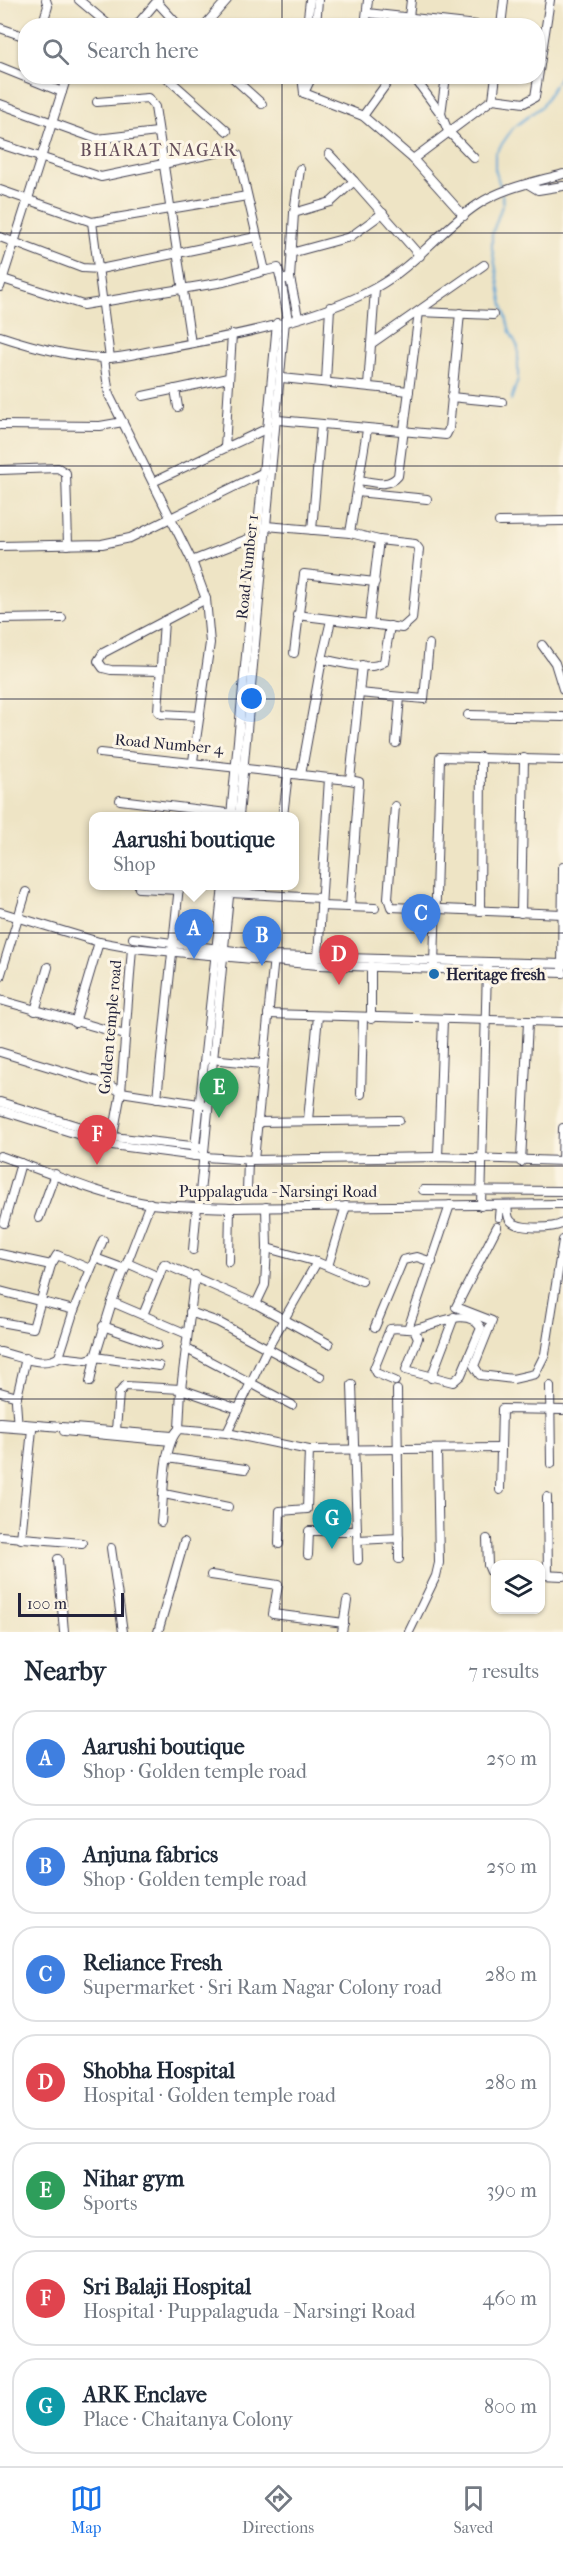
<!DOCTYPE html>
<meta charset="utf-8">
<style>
:root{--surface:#fff;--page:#f6f6f7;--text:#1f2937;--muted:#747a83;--line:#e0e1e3;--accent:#1a73e8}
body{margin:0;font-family:"IM FELL French Canon",serif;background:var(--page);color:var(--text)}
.controls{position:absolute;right:18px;bottom:18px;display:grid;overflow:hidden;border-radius:12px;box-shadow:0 2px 4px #0004}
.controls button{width:54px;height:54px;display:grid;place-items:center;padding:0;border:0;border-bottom:2px solid var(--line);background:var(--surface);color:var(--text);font:30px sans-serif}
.scale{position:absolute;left:18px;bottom:15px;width:106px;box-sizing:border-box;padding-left:6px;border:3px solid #22223b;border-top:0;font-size:16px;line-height:21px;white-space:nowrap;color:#22223b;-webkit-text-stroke:4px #fcf5e5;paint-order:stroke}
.you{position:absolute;left:252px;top:699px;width:21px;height:21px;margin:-15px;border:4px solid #fff;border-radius:50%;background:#1a73e8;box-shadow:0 0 0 9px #1a73e833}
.badge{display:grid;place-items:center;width:39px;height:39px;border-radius:50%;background:var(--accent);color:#fff;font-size:20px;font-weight:700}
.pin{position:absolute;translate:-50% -50px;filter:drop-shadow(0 2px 3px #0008)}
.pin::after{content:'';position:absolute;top:32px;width:21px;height:18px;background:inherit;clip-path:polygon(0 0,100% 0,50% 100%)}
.popup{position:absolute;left:89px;top:812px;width:210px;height:78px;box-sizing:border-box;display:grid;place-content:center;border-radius:12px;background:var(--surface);filter:drop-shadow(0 2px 4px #0005);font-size:20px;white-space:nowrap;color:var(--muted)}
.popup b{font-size:22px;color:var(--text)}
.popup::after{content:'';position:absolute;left:50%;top:100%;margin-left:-12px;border:12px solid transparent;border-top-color:var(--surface)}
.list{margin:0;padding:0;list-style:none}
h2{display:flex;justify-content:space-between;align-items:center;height:78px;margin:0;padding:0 24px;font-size:26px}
h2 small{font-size:20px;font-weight:400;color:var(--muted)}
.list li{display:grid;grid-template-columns:39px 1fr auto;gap:18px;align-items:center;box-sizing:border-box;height:96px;margin:0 12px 12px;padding:0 12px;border:2px solid var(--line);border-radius:24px}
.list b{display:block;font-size:22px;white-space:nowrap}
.list p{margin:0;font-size:20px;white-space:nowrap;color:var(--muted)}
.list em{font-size:20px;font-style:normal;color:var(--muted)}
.icon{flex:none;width:33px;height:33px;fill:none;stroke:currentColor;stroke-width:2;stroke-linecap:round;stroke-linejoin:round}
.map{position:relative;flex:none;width:563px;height:1632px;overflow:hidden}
.search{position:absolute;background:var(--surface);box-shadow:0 2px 4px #0004;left:18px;right:18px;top:18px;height:66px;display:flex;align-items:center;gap:15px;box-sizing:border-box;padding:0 21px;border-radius:24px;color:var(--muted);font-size:22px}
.sheet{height:834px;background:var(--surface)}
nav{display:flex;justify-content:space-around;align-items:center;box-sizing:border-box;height:84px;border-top:2px solid var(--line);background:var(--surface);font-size:16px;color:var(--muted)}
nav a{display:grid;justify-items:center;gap:3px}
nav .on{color:var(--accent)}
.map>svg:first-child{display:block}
</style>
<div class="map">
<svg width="563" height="1632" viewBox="0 0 563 1632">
<rect width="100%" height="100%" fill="#fcf5e5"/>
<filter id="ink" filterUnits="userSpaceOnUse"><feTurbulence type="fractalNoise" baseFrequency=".0167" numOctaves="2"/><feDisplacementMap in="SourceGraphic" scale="12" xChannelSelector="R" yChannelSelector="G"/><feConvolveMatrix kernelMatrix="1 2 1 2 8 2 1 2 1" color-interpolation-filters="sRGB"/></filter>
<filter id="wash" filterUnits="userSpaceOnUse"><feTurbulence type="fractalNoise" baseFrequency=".008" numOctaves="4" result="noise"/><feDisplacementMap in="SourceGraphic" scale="24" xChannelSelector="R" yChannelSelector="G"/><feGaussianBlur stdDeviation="1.35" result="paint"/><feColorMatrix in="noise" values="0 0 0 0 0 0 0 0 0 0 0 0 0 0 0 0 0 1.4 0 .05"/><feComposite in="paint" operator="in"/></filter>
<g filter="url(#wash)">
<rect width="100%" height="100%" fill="#eee4c5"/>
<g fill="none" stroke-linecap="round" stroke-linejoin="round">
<g stroke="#62a5d6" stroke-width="2">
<path d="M501,189L495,169V154L513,128L542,106L563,71"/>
<path d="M502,194L503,203L492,234V248L502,301L510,332L518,347V379L511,400"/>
</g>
</g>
</g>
<g filter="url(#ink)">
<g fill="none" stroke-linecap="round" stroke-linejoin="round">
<defs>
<g id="minor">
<path d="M79,0L110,26"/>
<path d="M157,2L179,26"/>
<path d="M367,13L486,26"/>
<path d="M409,17L411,0"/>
<path d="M42,26L48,6L46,0"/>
<path d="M136,26L158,0"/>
<path d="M204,26L227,0"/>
<path d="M307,26L310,0"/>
<path d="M316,26L318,0"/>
<path d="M365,26L368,0"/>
<path d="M501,26L504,0"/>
<path d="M0,28L26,37"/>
<path d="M0,67L62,92"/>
<path d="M165,76L227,131"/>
<path d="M231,76L262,104"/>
<path d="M302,76L304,93"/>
<path d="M413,76L441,114L448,131L474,158"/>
<path d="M304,93L363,116L413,159L464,216"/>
<path d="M304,93L312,76"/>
<path d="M493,99L524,103L535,97L550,0"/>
<path d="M97,102L148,98L155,107L191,343"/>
<path d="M0,104L97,139L157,132"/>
<path d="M441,114L446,76"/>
<path d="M363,116L392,76"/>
<path d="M0,144L101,177L230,150L238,155L265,271L278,268L281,280L290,278"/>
<path d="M329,154L354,181"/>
<path d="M413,159L493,99L496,76"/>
<path d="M528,184L538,190L563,186"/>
<path d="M0,190L92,222L110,358"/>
<path d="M294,213L300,169"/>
<path d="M92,222L247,196"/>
<path d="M0,237L82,268L100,269L256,237"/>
<path d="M291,253L350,237L383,213"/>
<path d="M0,278L83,305L224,282L265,271"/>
<path d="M281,280L288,320"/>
<path d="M0,287L67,76"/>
<path d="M298,317L290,278L294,213L331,202L354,181L420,256"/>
<path d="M0,336C33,347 67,356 102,358C119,359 139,353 156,350C223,338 316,321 375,288C414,267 441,229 477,205C502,188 535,182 563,174"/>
<path d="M371,344L484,265"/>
<path d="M104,359L109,395L192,561L206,599L210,643L193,761"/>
<path d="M282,378L409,391"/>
<path d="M326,382L330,307"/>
<path d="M368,386L375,289"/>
<path d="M175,389L178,407"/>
<path d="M143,396L228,378"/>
<path d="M451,397L502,402"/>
<path d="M278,420L446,435L449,429L460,313"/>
<path d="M0,425L100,426L123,422"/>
<path d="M367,430L350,533L379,540"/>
<path d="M225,447L232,334"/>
<path d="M0,470L58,468L66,473L68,545"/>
<path d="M359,480C373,482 388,488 398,476L419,312L493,315"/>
<path d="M153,482L268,428"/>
<path d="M357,492L427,499"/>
<path d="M499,522L563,521"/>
<path d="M266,526L350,533"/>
<path d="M312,530L321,425"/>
<path d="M379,540L415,544L419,549L412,619L402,628L369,624Z"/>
<path d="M0,546L102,544L130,538L264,472"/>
<path d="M192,561L258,535"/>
<path d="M297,615L369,624"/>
<path d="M0,619L62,618"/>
<path d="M331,620L322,659C339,662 370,672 384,662L390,626"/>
<path d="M164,621L158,711L161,714L200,716"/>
<path d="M542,645L555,663L563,689"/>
<path d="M294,653L304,574L375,582"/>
<path d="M160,671L111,670L103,668L98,661L103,653L206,599"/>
<path d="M359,693L424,699L429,644"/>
<path d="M468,715L563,717"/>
<path d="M396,743L400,697"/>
<path d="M100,753L329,778L318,957"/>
<path d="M301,775L322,659"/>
<path d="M329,778L350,780L362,665"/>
<path d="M120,800L235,814"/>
<path d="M395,806L388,898L391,907L563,914"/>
<path d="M231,816L277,323"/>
<path d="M239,816L285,321"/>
<path d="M283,816L288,773"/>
<path d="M139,888L179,890"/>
<path d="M230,893L321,898"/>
<path d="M321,906L375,908"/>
<path d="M350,907L359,782L350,780"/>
<path d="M480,911L481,757"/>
<path d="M0,912L99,942L132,948L318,965L563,973"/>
<path d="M521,913L524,758"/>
<path d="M133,938L274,956L563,964"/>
<path d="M434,965L440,757L563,760"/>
<path d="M371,966V1019"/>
<path d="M562,969L563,867"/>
<path d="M0,977L26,892"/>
<path d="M0,1000L125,1035"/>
<path d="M35,1011L48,967"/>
<path d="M268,1014L563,1022"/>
<path d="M75,1023L99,942"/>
<path d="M0,1052L109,1085L121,1092L205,1105"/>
<path d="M210,1059L263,1064"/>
<path d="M361,1094L363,1018"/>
<path d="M157,1098L179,886"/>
<path d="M0,1102L113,1137L200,1147"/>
<path d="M0,1110L112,1145L204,1157L254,1160L438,1157L563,1161"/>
<path d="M308,1120L318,1016"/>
<path d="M257,1122L399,1120"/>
<path d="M112,1141L121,1092L132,948"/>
<path d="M0,1156C49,1172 100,1196 151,1204C177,1207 204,1207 230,1208L563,1204"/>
<path d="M194,1156L223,886"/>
<path d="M438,1157L443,1019"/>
<path d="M254,1160L274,957"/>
<path d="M562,1161L563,1128"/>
<path d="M521,1162L528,1022"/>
<path d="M423,1190L563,1191"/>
<path d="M247,1191L248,1160"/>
<path d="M200,1193L230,886"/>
<path d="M507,1205C508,1210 507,1216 510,1220C517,1230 553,1229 563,1223"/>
<path d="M481,1206L487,967"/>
<path d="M266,1207L267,1248"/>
<path d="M499,1217L500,1205"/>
<path d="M39,1218L55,1174"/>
<path d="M4,1223L21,1163"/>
<path d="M497,1227L456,1307L492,1321L474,1366L480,1375L513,1379L535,1374L545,1354L563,1240"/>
<path d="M103,1240L74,1310L59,1357L86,1360L95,1357L112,1302L150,1203"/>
<path d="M193,1250L197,1207"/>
<path d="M0,1254L51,1265"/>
<path d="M95,1258L125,1269"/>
<path d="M229,1262L230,1208"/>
<path d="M317,1262L362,1281"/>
<path d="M127,1263L159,1277"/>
<path d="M328,1266L346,1206"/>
<path d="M0,1291L74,1310"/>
<path d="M112,1302L187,1334"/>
<path d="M190,1312L218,1322L321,1377"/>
<path d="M143,1315L164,1264L256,1304L329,1344"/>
<path d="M0,1322L33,1328L51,1265L57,1255L90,1269"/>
<path d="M103,1326L157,1345"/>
<path d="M375,1327L403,1260L417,1257L432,1262"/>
<path d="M408,1329L450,1205"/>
<path d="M185,1348L292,1405"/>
<path d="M0,1352C18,1356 43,1368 59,1357"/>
<path d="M431,1378L454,1317"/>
<path d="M395,1381L376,1373L374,1369L390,1329C398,1327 406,1330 414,1329C433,1327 467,1304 481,1328L461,1375L453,1382L406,1370L418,1338L414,1329"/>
<path d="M90,1382L95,1357L159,1366"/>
<path d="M352,1385L358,1560"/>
<path d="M550,1386L551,1464"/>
<path d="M397,1390L399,1559"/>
<path d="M0,1392L17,1397"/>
<path d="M0,1422L172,1436"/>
<path d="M0,1427L27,1429"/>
<path d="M18,1428L16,1401L26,1358"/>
<path d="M179,1429L181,1389L195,1275"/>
<path d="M116,1430L119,1393L125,1386L181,1389L238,1409"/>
<path d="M64,1431L171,1441"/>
<path d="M227,1433L267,1349L317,1262L267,1248L265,1285L256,1304"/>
<path d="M167,1458L245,1469"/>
<path d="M500,1490L502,1409L563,1410"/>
<path d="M164,1494L228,1507"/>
<path d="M547,1497L548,1575"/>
<path d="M161,1522C164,1498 162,1444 179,1429L227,1433L309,1450"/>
<path d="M0,1536L82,1543"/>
<path d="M21,1539L32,1429"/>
<path d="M487,1539L488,1565L491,1572L496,1573"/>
<path d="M358,1540L399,1538"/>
<path d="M279,1544L280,1511L307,1509L309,1450L499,1448"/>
<path d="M111,1548L123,1632"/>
<path d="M308,1555L309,1531H357"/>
<path d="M58,1559L64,1632"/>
<path d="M211,1575L278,1585L273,1614L344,1623"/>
<path d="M540,1575L563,1576"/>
<path d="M158,1632L184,1542"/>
<path d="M342,1632L347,1601"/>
<path d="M409,1632L436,1576L439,1563L437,1450"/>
</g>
</defs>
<use href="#minor" stroke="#413f50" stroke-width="10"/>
<use href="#minor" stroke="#fff" stroke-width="8"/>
</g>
</g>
<path fill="none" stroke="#22223b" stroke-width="1.5" stroke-opacity="0.55" d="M282,0V26M282,76V1632M0,233H563M0,466H563M0,699H563M0,933H563M0,1166H563M0,1399H563"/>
<circle fill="#1f6fb2" stroke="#fcf5e5" stroke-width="2" cx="434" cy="974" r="6"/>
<g text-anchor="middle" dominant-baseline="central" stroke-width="6" stroke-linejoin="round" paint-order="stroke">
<g font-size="16" fill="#22223b" stroke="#fcf5e5">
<text transform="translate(247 567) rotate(-84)">Road Number 1</text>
<text transform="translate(169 744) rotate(5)">Road Number 4</text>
<text transform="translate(110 1027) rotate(-85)">Golden temple road</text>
<text x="278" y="1191">Puppalaguda - Narsingi Road</text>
</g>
<g font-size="16" font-weight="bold" fill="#22223b" stroke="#fcf5e5" text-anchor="start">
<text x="446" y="974">Heritage fresh</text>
</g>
<g font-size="18" letter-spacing="1.5" fill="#644e5a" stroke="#fcf5e5">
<text x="159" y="150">BHARAT NAGAR</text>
</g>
</g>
</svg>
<div class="controls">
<button><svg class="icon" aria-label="layers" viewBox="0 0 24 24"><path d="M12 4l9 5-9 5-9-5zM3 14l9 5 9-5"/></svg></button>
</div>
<div class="scale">100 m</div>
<div class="you"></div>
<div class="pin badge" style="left:194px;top:959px;background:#3f7fe0">A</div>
<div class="popup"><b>Aarushi boutique</b>Shop</div>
<div class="pin badge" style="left:262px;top:966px;background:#3f7fe0">B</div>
<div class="pin badge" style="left:421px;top:944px;background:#3f7fe0">C</div>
<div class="pin badge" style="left:339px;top:985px;background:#e0444e">D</div>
<div class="pin badge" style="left:219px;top:1118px;background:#2e9e5b">E</div>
<div class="pin badge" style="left:97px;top:1165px;background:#e0444e">F</div>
<div class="pin badge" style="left:332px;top:1549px;background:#0f9aa8">G</div>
<div class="search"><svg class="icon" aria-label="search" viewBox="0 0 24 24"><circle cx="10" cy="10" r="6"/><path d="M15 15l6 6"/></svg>Search here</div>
</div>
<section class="sheet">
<h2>Nearby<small>7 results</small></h2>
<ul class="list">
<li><span class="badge" style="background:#3f7fe0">A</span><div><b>Aarushi boutique</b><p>Shop · Golden temple road</p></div><em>250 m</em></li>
<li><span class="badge" style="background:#3f7fe0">B</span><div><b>Anjuna fabrics</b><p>Shop · Golden temple road</p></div><em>250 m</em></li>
<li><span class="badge" style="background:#3f7fe0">C</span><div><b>Reliance Fresh</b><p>Supermarket · Sri Ram Nagar Colony road</p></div><em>280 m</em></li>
<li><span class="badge" style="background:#e0444e">D</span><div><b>Shobha Hospital</b><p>Hospital · Golden temple road</p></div><em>280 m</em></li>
<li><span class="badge" style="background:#2e9e5b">E</span><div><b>Nihar gym</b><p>Sports</p></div><em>390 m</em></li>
<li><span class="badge" style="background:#e0444e">F</span><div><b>Sri Balaji Hospital</b><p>Hospital · Puppalaguda - Narsingi Road</p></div><em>460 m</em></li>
<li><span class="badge" style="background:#0f9aa8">G</span><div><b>ARK Enclave</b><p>Place · Chaitanya Colony</p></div><em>800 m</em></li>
</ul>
</section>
<nav>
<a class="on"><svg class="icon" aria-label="map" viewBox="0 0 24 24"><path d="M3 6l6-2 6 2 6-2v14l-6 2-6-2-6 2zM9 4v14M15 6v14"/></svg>Map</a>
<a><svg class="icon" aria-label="directions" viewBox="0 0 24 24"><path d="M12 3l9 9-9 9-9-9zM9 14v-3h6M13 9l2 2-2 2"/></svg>Directions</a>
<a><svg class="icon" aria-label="saved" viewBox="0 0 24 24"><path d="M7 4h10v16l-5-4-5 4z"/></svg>Saved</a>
</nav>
